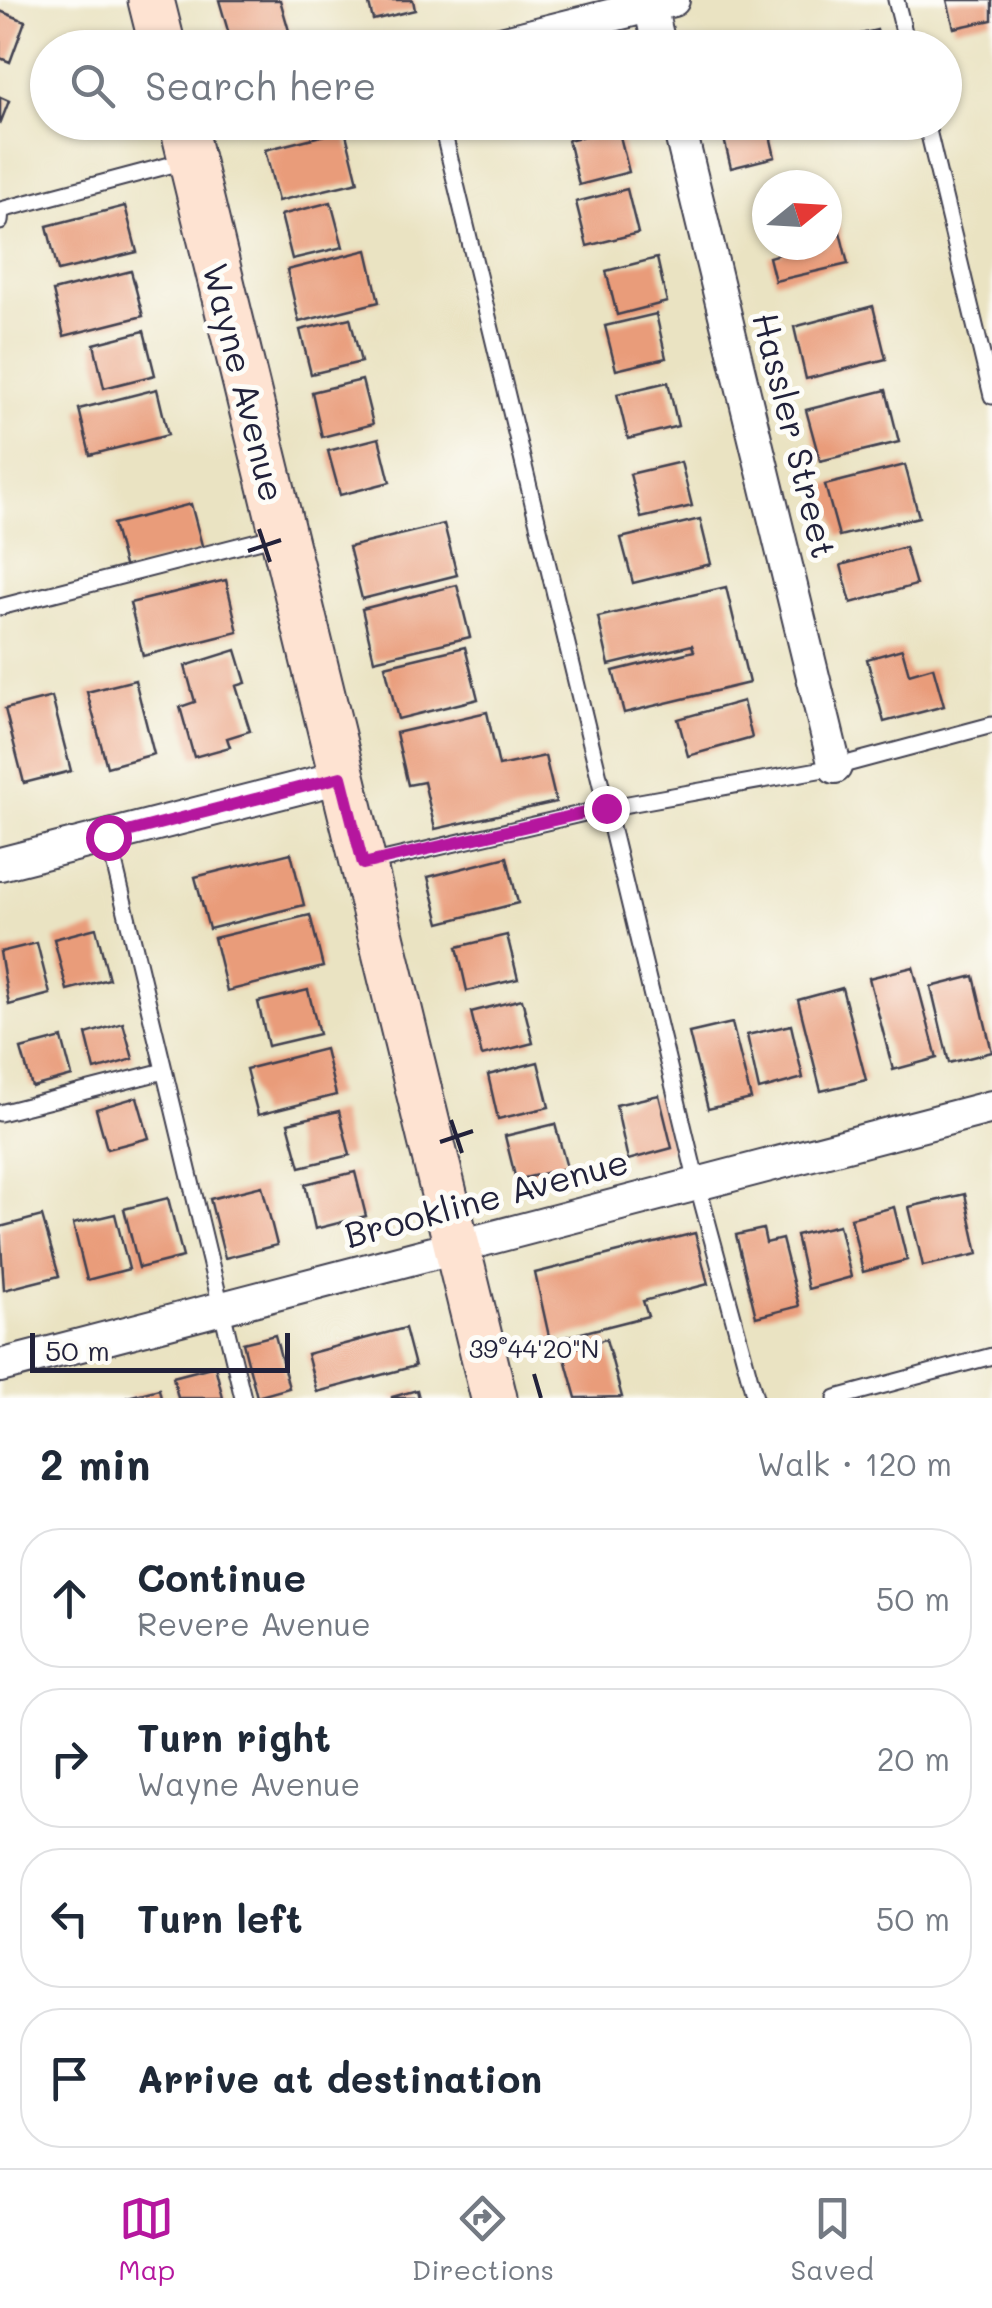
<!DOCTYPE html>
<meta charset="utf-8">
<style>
:root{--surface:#fff;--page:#f2f2f3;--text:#1f2937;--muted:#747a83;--line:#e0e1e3;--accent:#b5179e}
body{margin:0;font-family:Mali,sans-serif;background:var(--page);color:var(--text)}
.compass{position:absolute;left:752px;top:170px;width:90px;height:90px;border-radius:50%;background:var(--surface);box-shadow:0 2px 8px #0004;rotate:72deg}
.scale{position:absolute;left:30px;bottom:25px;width:260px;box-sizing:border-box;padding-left:10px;border:5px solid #22223b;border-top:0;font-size:28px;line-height:35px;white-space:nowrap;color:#22223b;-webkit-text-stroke:8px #fdfcf7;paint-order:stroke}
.stop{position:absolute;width:30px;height:30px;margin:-22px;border:8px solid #b5179e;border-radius:50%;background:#fff}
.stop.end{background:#b5179e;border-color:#fff;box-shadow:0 2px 10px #0008}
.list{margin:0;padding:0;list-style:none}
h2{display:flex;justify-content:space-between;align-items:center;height:130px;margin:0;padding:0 40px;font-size:42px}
h2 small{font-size:32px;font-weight:400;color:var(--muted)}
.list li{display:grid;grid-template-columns:65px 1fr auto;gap:30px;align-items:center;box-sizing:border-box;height:140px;margin:0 20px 20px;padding:0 20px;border:2px solid var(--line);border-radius:40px}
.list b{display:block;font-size:38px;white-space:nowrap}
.list p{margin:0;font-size:32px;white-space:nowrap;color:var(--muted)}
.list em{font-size:32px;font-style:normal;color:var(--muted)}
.icon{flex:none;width:55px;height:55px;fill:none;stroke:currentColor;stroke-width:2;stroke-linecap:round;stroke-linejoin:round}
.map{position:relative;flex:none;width:992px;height:1398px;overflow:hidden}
.search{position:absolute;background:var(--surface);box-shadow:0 2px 8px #0004;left:30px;right:30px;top:30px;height:110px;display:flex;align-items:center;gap:25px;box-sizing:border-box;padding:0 35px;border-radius:55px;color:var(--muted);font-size:38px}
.sheet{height:770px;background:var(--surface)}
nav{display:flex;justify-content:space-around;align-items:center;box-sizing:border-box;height:140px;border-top:2px solid var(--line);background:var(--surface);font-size:28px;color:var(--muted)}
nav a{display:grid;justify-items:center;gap:5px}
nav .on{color:var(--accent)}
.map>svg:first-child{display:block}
</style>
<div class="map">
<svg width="992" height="1398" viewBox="0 0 992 1398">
<rect width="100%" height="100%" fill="#fdfcf7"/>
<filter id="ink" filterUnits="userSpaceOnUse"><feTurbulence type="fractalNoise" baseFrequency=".01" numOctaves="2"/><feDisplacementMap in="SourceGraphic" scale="20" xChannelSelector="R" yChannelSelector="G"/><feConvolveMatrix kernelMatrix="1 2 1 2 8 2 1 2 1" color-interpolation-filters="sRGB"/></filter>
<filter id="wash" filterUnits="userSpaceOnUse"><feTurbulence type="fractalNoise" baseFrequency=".0048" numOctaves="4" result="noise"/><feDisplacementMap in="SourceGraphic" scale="40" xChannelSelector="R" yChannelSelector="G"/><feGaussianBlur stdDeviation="2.25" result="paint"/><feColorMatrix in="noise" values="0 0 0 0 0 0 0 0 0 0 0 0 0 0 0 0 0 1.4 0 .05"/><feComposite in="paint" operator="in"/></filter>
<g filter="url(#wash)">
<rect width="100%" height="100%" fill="#eae3c2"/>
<g id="blocks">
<g fill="#e99c7a">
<path d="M219,0H280L294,48H233Z"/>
<path d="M368,0H413L415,10L373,20Z"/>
<path d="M947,0H992V20L954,28Z"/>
<path d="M0,11L25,21L10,62L0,58Z"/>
<path d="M877,30L882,48H834L832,41Z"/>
<path d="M813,37L815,48H776V46Z"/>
<path d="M0,97L9,101L0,124Z"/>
<path d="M548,122H594V124L551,135Z"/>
<path d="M720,122H767L775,157L731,168Z"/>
<path d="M618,128L629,172L579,185L568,140Z"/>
<path d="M345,130L358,182L278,201L265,150Z"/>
<path d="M627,189L638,233L587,246L576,202Z"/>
<path d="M331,202L343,247L292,259L281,215Z"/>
<path d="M125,206L137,252L58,271L47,226Z"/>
<path d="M838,224L848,264L775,281L769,257L783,253L781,245H827V227Z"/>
<path d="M367,250L379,302L299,322L287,270Z"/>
<path d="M657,258L667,302L617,315L606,271Z"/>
<path d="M131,271L143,316L64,336L53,291Z"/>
<path d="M873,306L886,359L806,379L794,327Z"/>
<path d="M656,314L666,358L616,370L605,326Z"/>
<path d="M350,318L361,362L311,374L300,330Z"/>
<path d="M144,331L155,375L104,388L94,344Z"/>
<path d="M362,380L373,424L322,437L312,392Z"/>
<path d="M668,382L678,426L628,439L617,394Z"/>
<path d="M157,389L168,435L90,455L79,409Z"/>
<path d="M886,390L899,442L820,461L806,410Z"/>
<path d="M379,438L390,482L340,495L328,451Z"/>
<path d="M681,462L692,506L641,518L630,474Z"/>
<path d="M905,465L919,517L839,536L825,485Z"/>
<path d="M191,504L203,549L125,569L113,524Z"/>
<path d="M700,519L711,564L633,583L621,538Z"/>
<path d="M444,524L457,575L362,599L349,547Z"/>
<path d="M905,547L916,585L851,603L841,565Z"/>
<path d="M226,580L238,632L143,656L130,603Z"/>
<path d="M457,585L470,637L374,660L362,609Z"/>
<path d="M726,587L749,683L624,713L613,671L694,651L692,645L609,665L598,617Z"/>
<path d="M465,647L478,699L398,719L385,666Z"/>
<path d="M902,649L909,674L933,667L944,706L884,722L867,659Z"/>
<path d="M236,650L246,683L236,686L250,731L227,738L230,747L194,757L180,707L195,702L185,666Z"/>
<path d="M135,680L154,754L107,767L87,692Z"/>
<path d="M52,697L71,771L24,783L5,709Z"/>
<path d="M743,701L752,738L688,756L678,719Z"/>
<path d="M487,712L499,766L545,756L556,802L435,829L424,782L408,785L396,733Z"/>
<path d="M291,853L304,905L209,929L195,877Z"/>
<path d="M507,857L518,903L440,923L428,877Z"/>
<path d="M310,915L323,967L227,991L214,938Z"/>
<path d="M96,928L109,979L67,990L54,939Z"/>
<path d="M507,935L518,979L467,991L457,947Z"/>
<path d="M37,943L50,994L9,1005L0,952Z"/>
<path d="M913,967L937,1058L893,1070L869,978Z"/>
<path d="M974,976L992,1052L949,1063L931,987Z"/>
<path d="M842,988L866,1080L821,1091L798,1000Z"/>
<path d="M308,990L319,1034L268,1046L258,1002Z"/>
<path d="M522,999L533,1043L482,1056L471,1012Z"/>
<path d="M123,1023L133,1059L95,1070L86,1034Z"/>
<path d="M732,1023L751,1099L708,1109L689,1033Z"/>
<path d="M791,1025L803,1078L759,1090L747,1035Z"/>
<path d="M62,1038L72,1076L32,1087L21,1049Z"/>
<path d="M325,1049L336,1095L258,1115L246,1069Z"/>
<path d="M538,1062L549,1107L498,1119L488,1075Z"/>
<path d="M659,1095L672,1148L628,1160L616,1105Z"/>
<path d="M137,1097L149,1138L107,1149L96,1109Z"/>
<path d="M339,1111L350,1155L300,1167L288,1123Z"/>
<path d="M555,1124L567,1168L516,1180L505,1136Z"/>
<path d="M355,1172L366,1216L315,1229L305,1184Z"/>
<path d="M262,1186L277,1245L225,1258L210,1199Z"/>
<path d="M965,1194L978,1254L923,1266L909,1207Z"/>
<path d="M168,1198L183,1257L139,1268L124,1209Z"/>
<path d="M894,1207L907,1260L863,1272L851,1218Z"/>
<path d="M115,1214L129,1269L87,1280L73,1224Z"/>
<path d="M42,1216L59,1276L4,1290L0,1227Z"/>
<path d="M839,1225L851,1277L808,1289L796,1235Z"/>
<path d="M763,1229L766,1243L782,1239L799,1306L756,1317L736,1235Z"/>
<path d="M695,1233L708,1284L643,1301L648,1316L550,1341L535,1273Z"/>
<path d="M405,1328L415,1366L317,1392L307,1354Z"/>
<path d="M275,1335L289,1388L257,1397L243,1343Z"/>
<path d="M606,1339L622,1397L576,1398L563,1351Z"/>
<path d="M215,1366L223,1398H178L173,1377Z"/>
<path d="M159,1389L161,1398H129L128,1397Z"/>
<path d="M417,1390L419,1398H392V1397Z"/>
</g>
</g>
</g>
<g filter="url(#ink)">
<use href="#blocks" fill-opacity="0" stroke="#403f4f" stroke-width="2.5"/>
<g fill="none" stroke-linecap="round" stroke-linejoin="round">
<defs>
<g id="service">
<path d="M896,0L908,48"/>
<path d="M441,122L697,1183L755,1398"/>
<path d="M926,122L992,396"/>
<path d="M0,222L1,210L189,160"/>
<path d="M0,607L277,536"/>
<path d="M108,837L243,1398"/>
<path d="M366,864L606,808L835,767L992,725"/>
<path d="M0,1113L164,1071"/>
<path d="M836,1398L992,1356"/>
</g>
<g id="minor">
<path d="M650,6L660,48"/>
<path d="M481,48L673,0"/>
<path d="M678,122L835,767"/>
<path d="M0,864L341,777"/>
<path d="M0,1366L992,1107"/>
</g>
<g id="secondary">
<path d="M151,0L163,48"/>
<path d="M182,122L494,1398"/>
</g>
</defs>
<use href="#service" stroke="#403f4f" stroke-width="19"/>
<use href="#minor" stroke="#403f4f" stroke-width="36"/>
<use href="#secondary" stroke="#403f4f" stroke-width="49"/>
<use href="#service" stroke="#fff" stroke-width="15"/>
<use href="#minor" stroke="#fff" stroke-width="32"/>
<use href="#secondary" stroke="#fee3d2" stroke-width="45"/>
</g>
</g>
<g fill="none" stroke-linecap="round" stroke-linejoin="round" filter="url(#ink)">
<path stroke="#b5179e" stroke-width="12" d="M108,837L341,777L363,864L606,808"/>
</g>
<path fill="none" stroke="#22223b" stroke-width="4" d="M259,529L270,562M248,551L281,540M451,1120L462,1153M440,1142L473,1131M534,1374L541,1398"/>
<g text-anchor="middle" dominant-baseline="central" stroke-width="10" stroke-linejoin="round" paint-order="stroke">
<g font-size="35" fill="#22223b" stroke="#fdfcf7">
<text transform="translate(245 382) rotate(76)">Wayne Avenue</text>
<text transform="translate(796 435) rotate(76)">Hassler Street</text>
<text transform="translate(486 1197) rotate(-15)">Brookline Avenue</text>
</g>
</g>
<g font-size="25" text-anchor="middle" fill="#22223b" stroke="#fdfcf7" stroke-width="10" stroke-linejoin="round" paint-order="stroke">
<text x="534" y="1358">39°44'20"N</text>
</g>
</svg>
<svg class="compass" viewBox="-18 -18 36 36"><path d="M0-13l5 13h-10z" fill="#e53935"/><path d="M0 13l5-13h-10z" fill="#747a83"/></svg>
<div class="scale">50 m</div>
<div class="stop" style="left:108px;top:837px"></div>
<div class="stop end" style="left:606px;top:808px"></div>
<div class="search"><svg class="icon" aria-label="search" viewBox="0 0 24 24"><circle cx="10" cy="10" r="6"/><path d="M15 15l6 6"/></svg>Search here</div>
</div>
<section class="sheet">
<h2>2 min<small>Walk · 120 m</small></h2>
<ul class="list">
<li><svg class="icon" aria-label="ahead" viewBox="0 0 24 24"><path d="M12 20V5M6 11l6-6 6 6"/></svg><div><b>Continue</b><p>Revere Avenue</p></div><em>50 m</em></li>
<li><svg class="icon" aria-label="right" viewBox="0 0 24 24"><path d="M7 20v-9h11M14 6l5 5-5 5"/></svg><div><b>Turn right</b><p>Wayne Avenue</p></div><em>20 m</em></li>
<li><svg class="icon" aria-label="left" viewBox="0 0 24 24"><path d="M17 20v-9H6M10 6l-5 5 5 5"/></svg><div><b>Turn left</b></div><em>50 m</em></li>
<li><svg class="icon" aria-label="arrive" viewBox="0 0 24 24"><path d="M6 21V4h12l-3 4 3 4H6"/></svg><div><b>Arrive at destination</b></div></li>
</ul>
</section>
<nav>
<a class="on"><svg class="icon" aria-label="map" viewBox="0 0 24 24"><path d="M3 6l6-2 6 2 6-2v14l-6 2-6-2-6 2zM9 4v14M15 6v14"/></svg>Map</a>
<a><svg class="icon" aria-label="directions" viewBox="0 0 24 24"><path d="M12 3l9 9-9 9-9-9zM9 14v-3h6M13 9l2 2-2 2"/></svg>Directions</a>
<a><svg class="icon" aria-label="saved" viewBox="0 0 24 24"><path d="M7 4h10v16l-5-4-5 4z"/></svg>Saved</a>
</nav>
